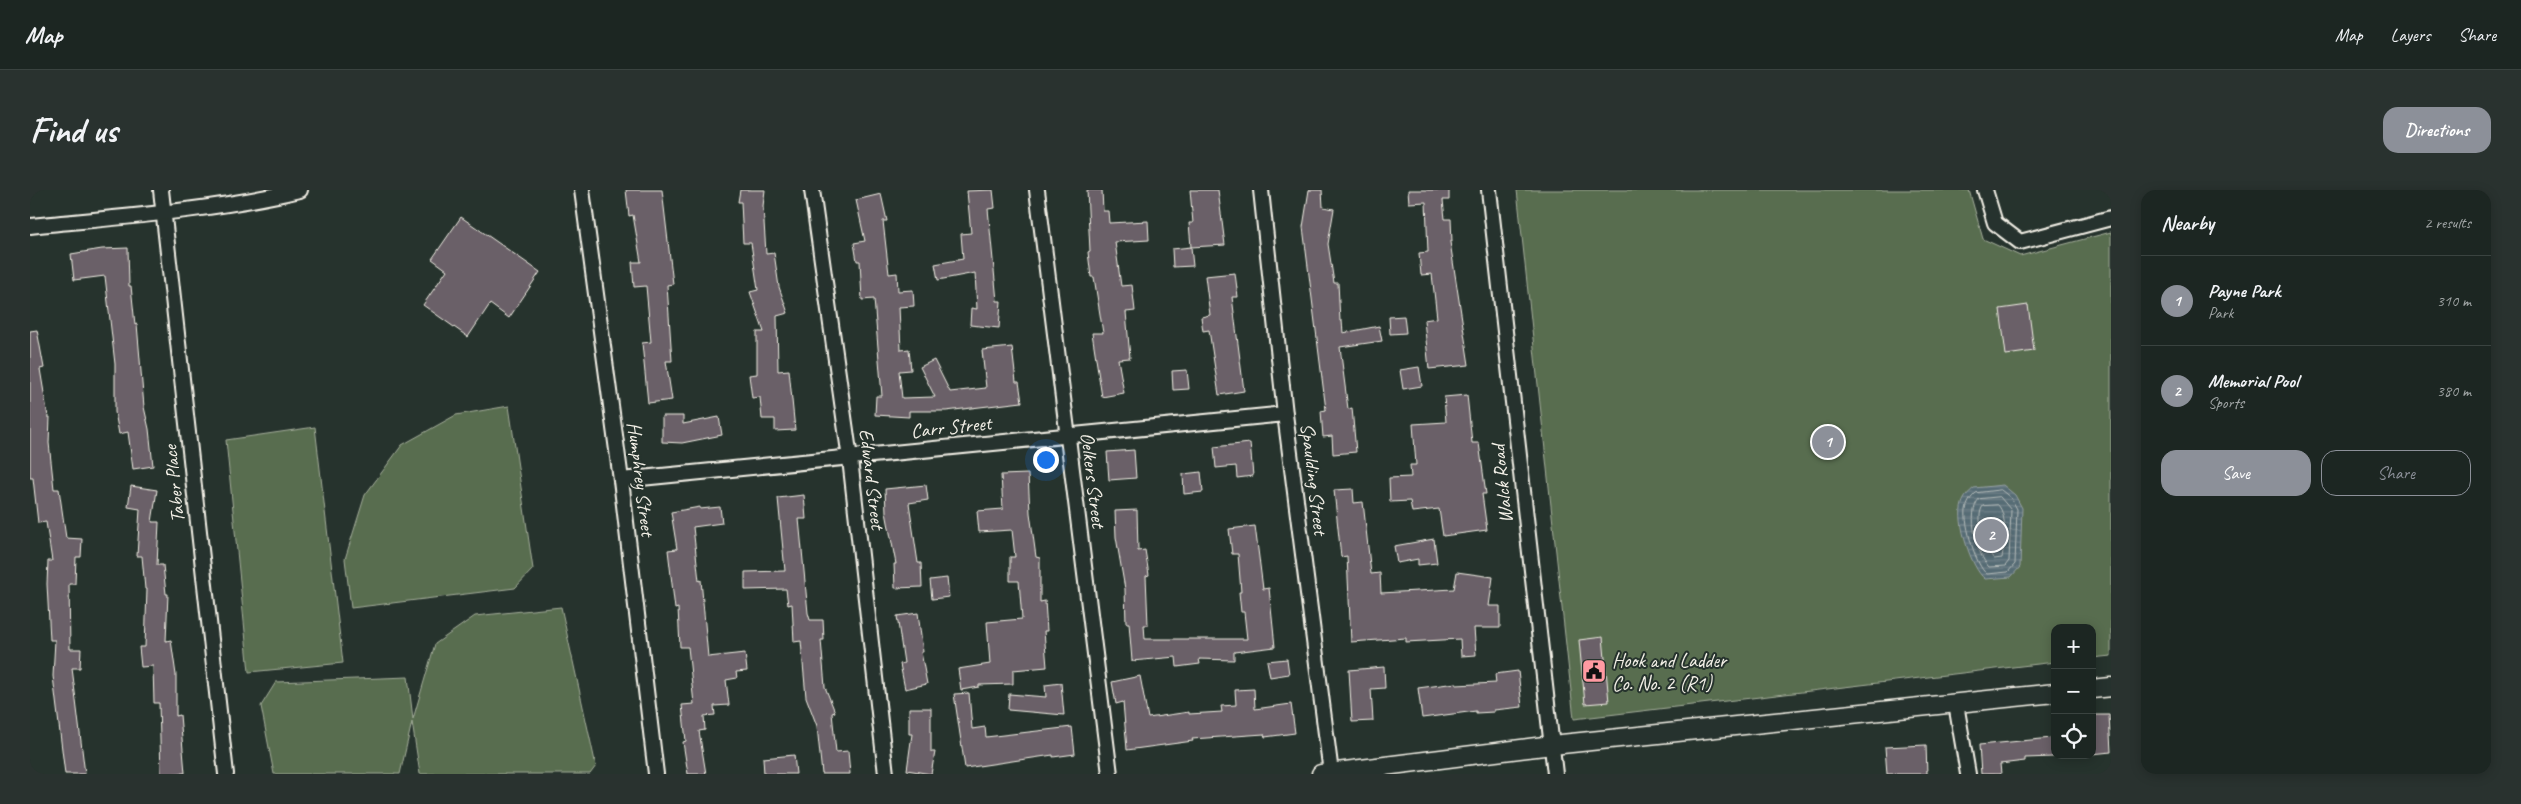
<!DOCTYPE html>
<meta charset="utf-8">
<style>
:root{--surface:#1c2622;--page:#29322f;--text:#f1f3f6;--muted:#a0a5a5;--line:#3a4340;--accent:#8c9099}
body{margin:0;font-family:Caveat,sans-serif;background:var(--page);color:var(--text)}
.controls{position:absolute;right:15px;bottom:15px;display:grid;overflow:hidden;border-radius:10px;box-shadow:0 2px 12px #0003}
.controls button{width:45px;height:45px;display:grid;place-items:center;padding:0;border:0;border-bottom:1px solid var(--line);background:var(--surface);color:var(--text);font:25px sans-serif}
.you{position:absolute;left:1015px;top:269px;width:18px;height:18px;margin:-12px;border:4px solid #fff;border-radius:50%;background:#1a73e8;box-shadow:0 0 0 8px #1a73e833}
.badge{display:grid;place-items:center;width:32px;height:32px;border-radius:50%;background:var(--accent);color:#fff;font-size:16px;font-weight:700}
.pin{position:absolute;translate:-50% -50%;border:2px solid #fff;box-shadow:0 1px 5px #0006}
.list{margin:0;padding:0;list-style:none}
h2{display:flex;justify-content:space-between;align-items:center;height:65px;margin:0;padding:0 20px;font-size:21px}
h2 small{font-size:16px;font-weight:400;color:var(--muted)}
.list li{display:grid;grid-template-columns:32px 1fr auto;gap:15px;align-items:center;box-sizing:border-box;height:90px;padding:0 20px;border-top:1px solid var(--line)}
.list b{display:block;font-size:19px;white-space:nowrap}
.list p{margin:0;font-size:16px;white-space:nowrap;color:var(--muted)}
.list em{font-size:16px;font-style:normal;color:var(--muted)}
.actions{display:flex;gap:10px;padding:15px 20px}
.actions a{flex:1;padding:11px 0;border:1px solid var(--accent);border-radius:15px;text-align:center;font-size:18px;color:var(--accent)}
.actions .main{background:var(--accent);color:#fff}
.icon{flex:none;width:28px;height:28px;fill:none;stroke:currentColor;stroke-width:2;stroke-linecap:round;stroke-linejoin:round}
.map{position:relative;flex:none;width:2081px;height:584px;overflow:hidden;border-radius:15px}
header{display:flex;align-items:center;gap:30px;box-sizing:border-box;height:70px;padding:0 25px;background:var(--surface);border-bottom:1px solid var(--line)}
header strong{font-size:24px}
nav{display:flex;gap:28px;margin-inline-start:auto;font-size:18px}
.intro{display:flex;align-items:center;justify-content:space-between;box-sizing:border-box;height:120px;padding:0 30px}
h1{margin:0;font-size:35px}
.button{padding:12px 22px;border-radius:15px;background:var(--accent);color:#fff;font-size:18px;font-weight:700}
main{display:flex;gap:30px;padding:0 30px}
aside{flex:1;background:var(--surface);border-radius:15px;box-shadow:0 2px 12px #0003}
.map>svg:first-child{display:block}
</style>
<header>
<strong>Map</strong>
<nav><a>Map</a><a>Layers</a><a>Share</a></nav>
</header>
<div class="intro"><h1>Find us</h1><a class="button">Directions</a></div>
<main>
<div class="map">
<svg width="2081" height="584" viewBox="0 0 2081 584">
<defs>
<pattern id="water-rules" width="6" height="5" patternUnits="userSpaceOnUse" patternTransform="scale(1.25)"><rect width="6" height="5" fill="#576c75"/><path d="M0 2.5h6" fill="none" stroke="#708189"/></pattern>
</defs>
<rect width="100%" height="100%" fill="#26332d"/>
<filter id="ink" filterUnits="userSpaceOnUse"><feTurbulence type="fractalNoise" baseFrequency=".02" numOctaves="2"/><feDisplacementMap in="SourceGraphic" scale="10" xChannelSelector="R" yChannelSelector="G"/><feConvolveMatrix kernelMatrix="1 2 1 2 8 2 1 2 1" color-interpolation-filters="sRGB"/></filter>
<g filter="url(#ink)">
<g fill="#586d50" stroke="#a6af9c">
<path d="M1487,0H1939L1953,49L1990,66L2081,42V466L2062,468V438H2025V472L1544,529Z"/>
<path d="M479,216L503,379L485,398L321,418L315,369L335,305L372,255L426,225Z"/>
<path d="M285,237L313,473L219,482L196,250Z"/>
<path d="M531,417L566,576L560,584H390L382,532L370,584H244L231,516L246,492L378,487L383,529L405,454L445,426Z"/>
</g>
<path fill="url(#water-rules)" stroke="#96a1a3" d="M1973,295L1985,305L1992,318L1990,377L1981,387L1955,389C1941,378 1926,331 1932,314C1934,307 1939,302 1944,298Z"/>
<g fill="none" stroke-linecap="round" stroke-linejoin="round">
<g stroke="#b5bcba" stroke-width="1">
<path d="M1971,300L1981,308L1987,319L1985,374L1978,382L1957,384C1946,377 1934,334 1936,320C1937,314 1940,308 1946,303Z"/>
<path d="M1970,307L1981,320L1979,371L1975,376L1959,377C1947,365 1936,323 1949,309Z"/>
<path d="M1968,315C1978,325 1974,354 1972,368L1964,369C1956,360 1944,327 1953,316Z"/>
</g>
</g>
<g fill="#6b6167" stroke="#f4f1e8">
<path d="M596,0H632L643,94L637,95L642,171H636L642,210L618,213L612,153L621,152L616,96L604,97L602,72H611L603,25L599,26Z"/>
<path d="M710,0H735L733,16L736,64L744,63L749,97L758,123L747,126L748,181L759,180L765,240L745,241V229H732L730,207L722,208L719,185L727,184V142H734L720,102L728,100L721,53H713L711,12H708Z"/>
<path d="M963,0L965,18L958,19L967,111H971L969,138L940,135L941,118L947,119L945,83L908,90L905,74L933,69L931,44L941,43L937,1Z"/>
<path d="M1057,0H1072L1073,21H1078L1079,33L1118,31L1119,50L1085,52L1091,96L1102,95L1105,121L1096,122L1100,168L1088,169L1094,203L1072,207L1062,143H1073L1064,87H1061L1058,62L1060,61Z"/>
<path d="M1160,0H1188L1195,55L1161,57L1159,33H1163Z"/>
<path d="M1279,0H1292L1293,17L1304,19L1298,54L1304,93H1308L1310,131H1312L1313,143L1349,136L1352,151L1310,157L1318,219L1322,218L1326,262L1303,264L1302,246L1293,247L1291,221L1296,220L1273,37Z"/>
<path d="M1378,0H1419V10H1413L1415,29H1421L1422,52H1420L1439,175L1399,179L1394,130L1407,128L1402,84L1391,85L1389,63L1398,62L1396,12L1379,13Z"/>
<path d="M851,4L857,31H853L859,84L867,83L868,101L883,100L884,116L869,117L871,160L879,159L881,180L869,181L872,208L905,207L890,177L904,170L920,202L956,198L952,160L982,157L986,192H989L992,212L916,221H879V227L845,225L846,206H852L844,109L832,110L830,71H827L824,53L835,51L826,10Z"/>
<path d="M431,27L510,82L479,128L460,114L438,147L393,115L417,80L402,69Z"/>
<path d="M1161,57L1163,76L1143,77L1142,59Z"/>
<path d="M98,58L99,96H101L105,135L107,134L114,217L119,239L123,276L103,279L98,242L89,244L85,222V174L75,86L44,90L41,64L72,59Z"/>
<path d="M1205,83L1208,107H1202L1214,201L1189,205L1179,140L1173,141L1171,127L1180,125L1175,86Z"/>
<path d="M1998,115L2004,161L1976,165L1970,119Z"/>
<path d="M1374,126L1376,143L1360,144L1359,127Z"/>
<path d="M7,140L14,178L10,179L18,227H20L19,253L24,299H29L36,348L52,349L51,367H46L45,394H39L40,459H51L50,478H42L55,584H35L23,486L25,450H20L17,394L18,371H22L16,332L8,333L3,288H0V141Z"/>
<path d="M1389,177L1392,196L1373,199L1370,180Z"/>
<path d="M1157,180L1159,199L1143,200L1142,181Z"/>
<path d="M1437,205L1442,253H1449L1456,304H1452L1457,340L1413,346L1409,319L1382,322L1380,311L1360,312L1359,288L1381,287L1380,275H1386L1383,234L1416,232L1414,207Z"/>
<path d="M632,226H653V234L689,227L692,245L652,253L632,252Z"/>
<path d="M1220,253L1223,286L1207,288L1206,276L1186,278L1184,257Z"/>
<path d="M1104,260L1106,288L1079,290L1077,262Z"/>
<path d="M1171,282L1173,302L1154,304L1153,284Z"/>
<path d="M998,284L1000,323L1006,367L1010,368V412L1015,411L1017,441H1014L1017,477L983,480V494L949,495V497L931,500L928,479L960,474L957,432L992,429L989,391H980V367H985L982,340L949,342L947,321L973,319L971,285Z"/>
<path d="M896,295L898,310L879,313L888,373H891L892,397L865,398L864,374H866L856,322L855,299Z"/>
<path d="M101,296L127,300L122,332H129L127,375H133L136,404H138L136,451L141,450L146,485V526L150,525L155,583L131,584L129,513H124L123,476L111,477L109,457H115L117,399H115L112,366H107L110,319L98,317Z"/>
<path d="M1323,299L1324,313L1333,312L1341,384L1350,383L1351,403L1424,399L1427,382L1463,387L1459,416H1470V438H1444L1446,465L1431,466L1430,449L1376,452V448L1321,452L1317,366L1311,367L1304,300Z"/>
<path d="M774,305L776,329H769L778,423L780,430H793L794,450H791L795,497L805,522L802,523L806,562L818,561L820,584H792L787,536L776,507L771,451L764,452L762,414L758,415L756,399L715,400V382L755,381L748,308Z"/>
<path d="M670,317V319L690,317L692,333L663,337L669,391L671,390L678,467L715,463L717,481L706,482L707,488L696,490L699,515L684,516L685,525L674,526L675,540L669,541L676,584H658L653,552L656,551L652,515L664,514L658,457H650L648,418L645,419L638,360L647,359L641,322Z"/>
<path d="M1107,320L1108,361L1115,360L1119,385L1116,386L1118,435H1114L1115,449H1217L1214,422H1211L1209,402H1211L1208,364H1202L1199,339L1225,336L1233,399L1239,398L1245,457L1204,462V470L1169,469L1170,474L1147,477L1146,467L1102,471L1099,433H1096L1095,399L1086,347L1085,321Z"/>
<path d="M1404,349L1407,373L1388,375V369L1367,373L1364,356Z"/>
<path d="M917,388L919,407L902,409L900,390Z"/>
<path d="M888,423L893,462H891L897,494L875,499L870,474L874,473L867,426Z"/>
<path d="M1573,447L1579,512L1555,514L1549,450Z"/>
<path d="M1257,469L1259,484L1240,487L1237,471Z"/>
<path d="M1354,477L1355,498L1341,499L1343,531L1322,532L1319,480Z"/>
<path d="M1488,481L1492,517L1464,520V522L1446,523V521L1392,528L1388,498L1426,493V495L1466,493L1465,484Z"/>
<path d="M1110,486L1118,528L1159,522V524L1192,522L1191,516L1206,515L1205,500L1224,499L1225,519L1261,514L1265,543L1235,547L1234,544L1162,549L1163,551L1097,560L1093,512L1086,514L1082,492Z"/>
<path d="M1031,493L1034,525L978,520L979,504L1016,507L1015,495Z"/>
<path d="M939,503L942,539L955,537L956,547L1042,537L1045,564L1023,567V565L935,578L924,504Z"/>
<path d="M879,518H901V562H905L901,584L877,580L882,544H879Z"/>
<path d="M2062,525H2079L2081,562L2062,564Z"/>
<path d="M2022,548L2023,567L1995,568V571L1970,574L1971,584H1951L1949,555Z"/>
<path d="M1896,555L1897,584H1857L1855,557Z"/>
<path d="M764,565L766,584H734L733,568Z"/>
</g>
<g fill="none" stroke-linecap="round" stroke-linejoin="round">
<defs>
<g id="minor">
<path d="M131,0L196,584"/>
<path d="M552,0L591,290L626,584"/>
<path d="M782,0L820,269L856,584"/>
<path d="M1007,0L1080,584"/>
<path d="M1231,0L1255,224L1301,583"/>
<path d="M1459,0L1525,584"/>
<path d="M1955,0L1965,33L1990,52L2081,28"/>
<path d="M0,36C90,27 181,21 270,0"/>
<path d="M591,290L1255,224"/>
<path d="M1926,514L1938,584"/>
</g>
<g id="tertiary">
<path d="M2062,499L2081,497"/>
<path d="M1291,584L1522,555L2025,503"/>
</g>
</defs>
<use href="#minor" stroke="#f4f1e8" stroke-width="18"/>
<use href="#tertiary" stroke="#f4f1e8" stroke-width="21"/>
<use href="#minor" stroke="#26332d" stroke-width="14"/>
<use href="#tertiary" stroke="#26332d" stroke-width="18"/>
</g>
</g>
<defs>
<symbol id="civic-square" viewBox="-11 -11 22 22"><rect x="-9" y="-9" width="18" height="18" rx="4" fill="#ff9aa2" stroke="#26332d"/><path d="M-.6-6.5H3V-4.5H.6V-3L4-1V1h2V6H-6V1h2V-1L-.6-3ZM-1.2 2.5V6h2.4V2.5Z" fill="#111"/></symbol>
</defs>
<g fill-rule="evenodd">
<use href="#civic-square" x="1550" y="467" width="28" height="28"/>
</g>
<g text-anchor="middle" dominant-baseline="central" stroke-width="4" stroke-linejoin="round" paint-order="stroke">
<g font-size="20" fill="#f4f1e8" stroke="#26332d">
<text transform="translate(921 237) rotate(-6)">Carr Street</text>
<text transform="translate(611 289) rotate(83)">Humphrey Street</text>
<text transform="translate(842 289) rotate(83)">Edward Street</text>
<text transform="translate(1284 289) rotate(83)">Spaulding Street</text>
<text transform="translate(1063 290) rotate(83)">Oelkers Street</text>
<text transform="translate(144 294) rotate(-96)">Taber Place</text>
<text transform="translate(1472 294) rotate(-96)">Walck Road</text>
</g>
<g font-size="20" fill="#f4f1e8" stroke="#26332d" text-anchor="start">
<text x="1582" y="470">Hook and Ladder<tspan x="1582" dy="23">Co. No. 2 (R1)</tspan></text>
</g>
</g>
</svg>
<div class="controls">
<button>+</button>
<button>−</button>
<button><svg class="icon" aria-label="locate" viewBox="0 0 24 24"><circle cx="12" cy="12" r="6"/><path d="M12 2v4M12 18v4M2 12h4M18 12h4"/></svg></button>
</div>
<div class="you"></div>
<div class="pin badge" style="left:1798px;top:252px">1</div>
<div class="pin badge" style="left:1961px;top:345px">2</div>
</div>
<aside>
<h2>Nearby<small>2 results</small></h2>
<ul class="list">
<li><span class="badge">1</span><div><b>Payne Park</b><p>Park</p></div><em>310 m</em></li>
<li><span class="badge">2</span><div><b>Memorial Pool</b><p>Sports</p></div><em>380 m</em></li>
</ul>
<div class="actions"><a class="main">Save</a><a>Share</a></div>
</aside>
</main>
